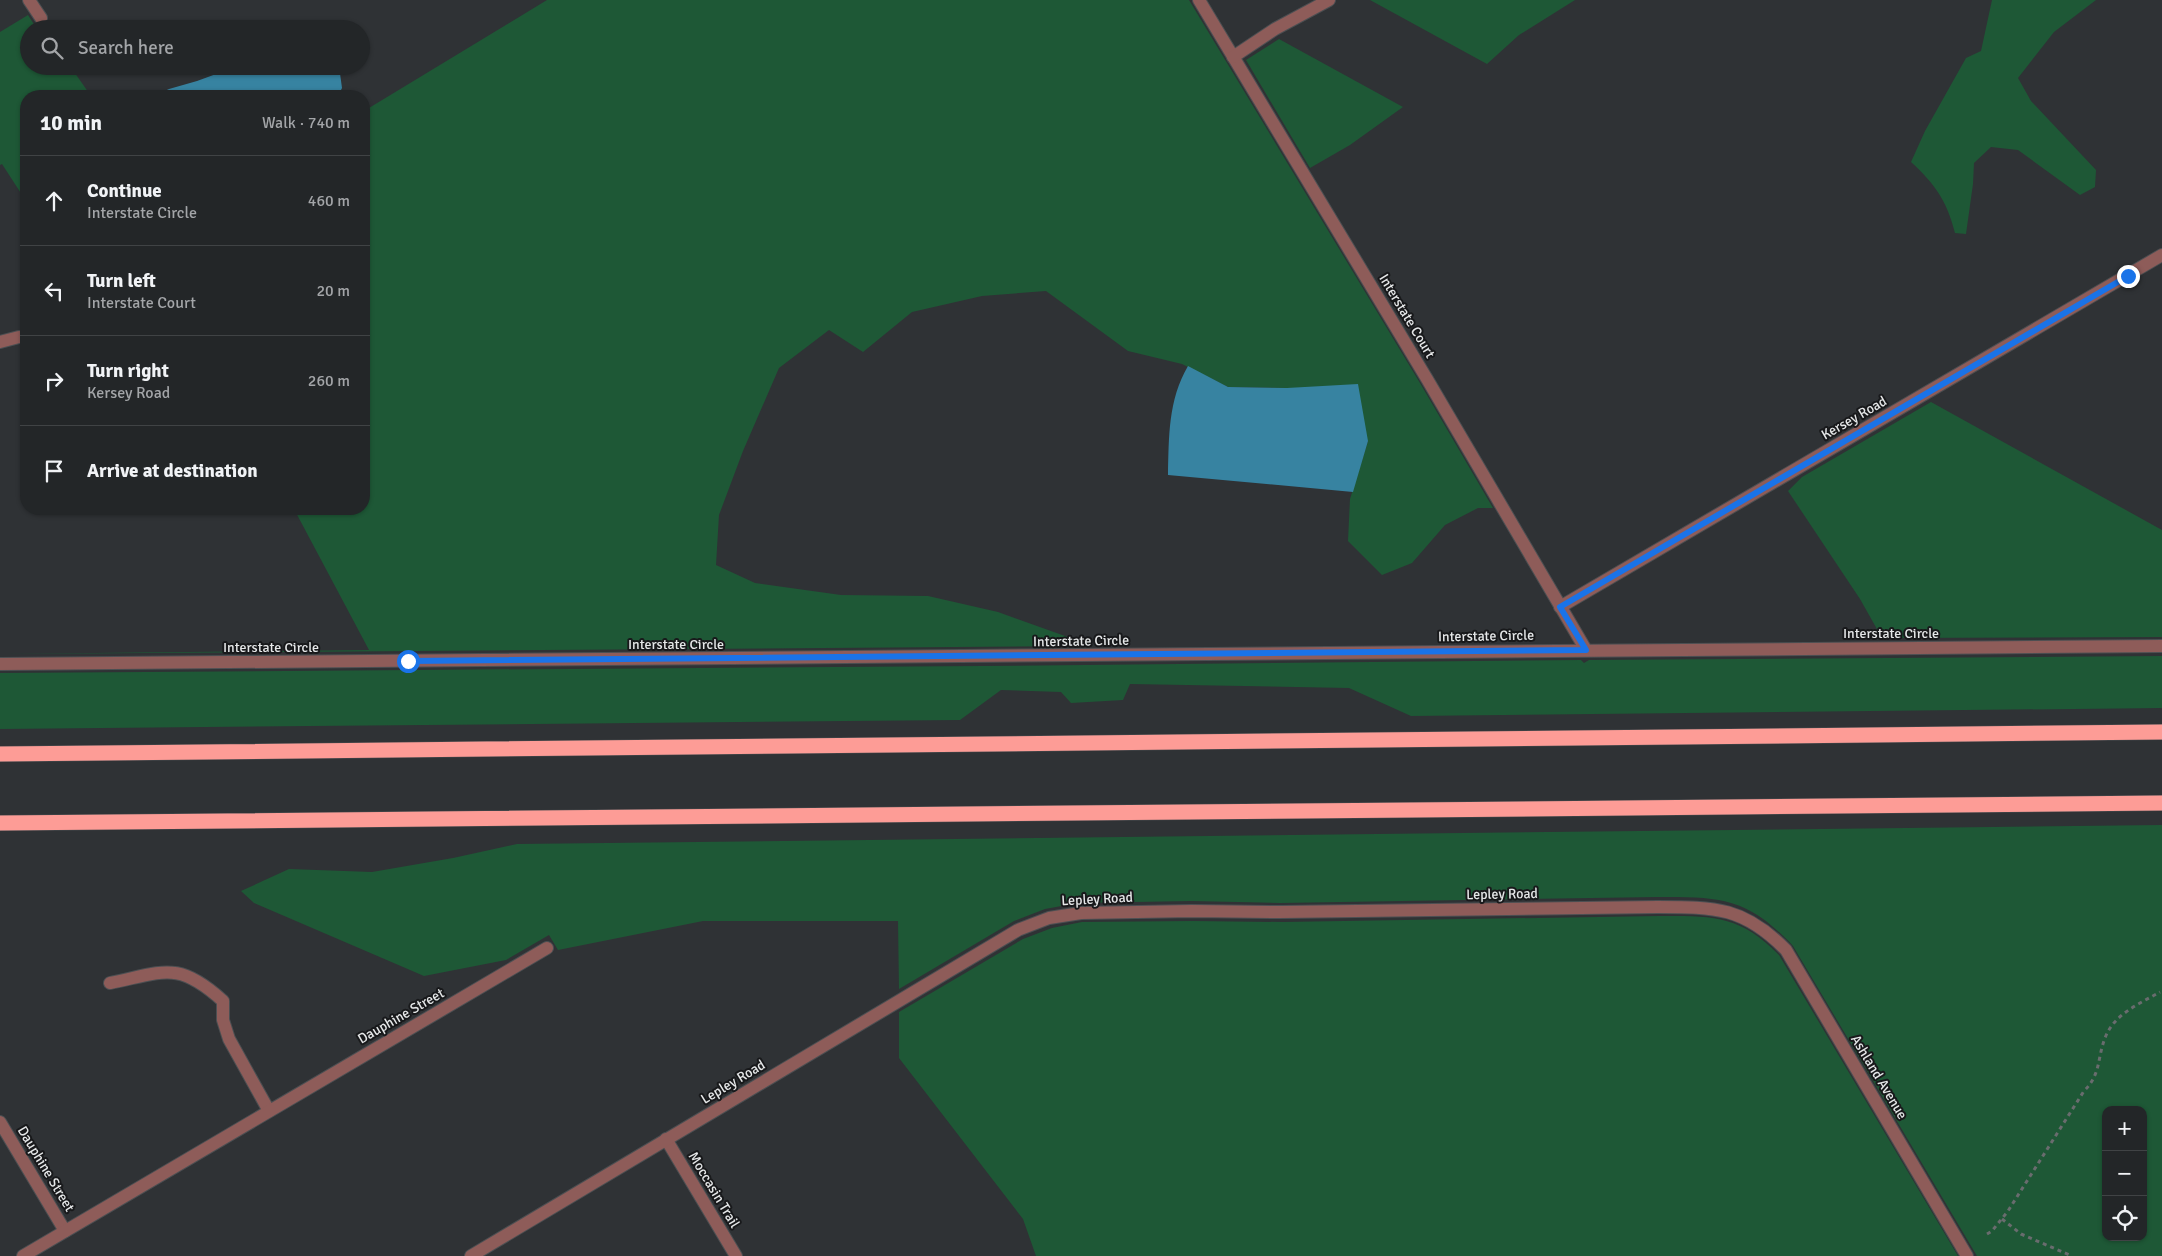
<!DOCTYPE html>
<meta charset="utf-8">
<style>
:root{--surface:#232628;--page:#2f3234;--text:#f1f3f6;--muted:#a3a5a8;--line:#404345}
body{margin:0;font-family:Signika,sans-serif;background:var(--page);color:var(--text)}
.controls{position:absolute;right:15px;bottom:15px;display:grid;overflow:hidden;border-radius:10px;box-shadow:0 1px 4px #0004}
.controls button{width:45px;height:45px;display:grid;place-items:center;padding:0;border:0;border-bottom:1px solid var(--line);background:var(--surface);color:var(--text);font:25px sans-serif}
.stop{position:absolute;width:15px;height:15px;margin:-11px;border:4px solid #1a73e8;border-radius:50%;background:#fff}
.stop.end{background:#1a73e8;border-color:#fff;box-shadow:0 1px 5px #0008}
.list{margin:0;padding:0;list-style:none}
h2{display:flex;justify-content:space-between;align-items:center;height:65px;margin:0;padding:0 20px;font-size:21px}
h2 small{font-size:16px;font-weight:400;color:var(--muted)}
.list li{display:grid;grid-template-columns:32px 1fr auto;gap:15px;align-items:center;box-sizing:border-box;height:90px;padding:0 20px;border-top:1px solid var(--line)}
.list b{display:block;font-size:19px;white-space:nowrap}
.list p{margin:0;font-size:16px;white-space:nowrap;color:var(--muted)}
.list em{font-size:16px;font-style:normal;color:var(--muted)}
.icon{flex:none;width:28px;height:28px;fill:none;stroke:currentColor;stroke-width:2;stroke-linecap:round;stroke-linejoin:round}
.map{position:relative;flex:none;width:2162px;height:1256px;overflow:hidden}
.search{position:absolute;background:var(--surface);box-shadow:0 1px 4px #0004;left:20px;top:20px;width:350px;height:55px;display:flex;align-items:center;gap:12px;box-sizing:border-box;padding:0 18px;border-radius:28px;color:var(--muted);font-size:19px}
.panel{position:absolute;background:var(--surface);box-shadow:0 1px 4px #0004;left:20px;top:90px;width:350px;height:425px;border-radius:20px}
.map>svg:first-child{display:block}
</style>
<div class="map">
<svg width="2162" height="1256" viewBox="0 0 2162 1256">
<rect width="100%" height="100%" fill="#2f3235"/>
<g fill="#1e5836" fill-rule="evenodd">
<path d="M547,0H1189L1420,383L1493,508H1478L1445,525L1412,563L1382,575L1348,541L1350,499L1368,441L1287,388L1228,387L1182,364L1128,351L1046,291L982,296L912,312L863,352L829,330L779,368L743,451L719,515L716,565L755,583L841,595L928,596L998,612L1093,646L0,654L369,650L294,509H364V111Z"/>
<path d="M1370,0H1575L1519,35L1487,64Z"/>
<path d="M1992,0H2096L2054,32L2018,78L2031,101L2096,170L2095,187L2080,195L2018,150L1991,147L1974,163L1973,184L1966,234L1955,233C1947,201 1935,184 1911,162L1925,131L1966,58L1981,51Z"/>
<path d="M28,15L37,29H29V66H70L91,96H26V201L2,164L0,165V32Z"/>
<path d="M1279,39L1403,107L1350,145L1310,168L1246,60Z"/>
<path d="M1931,402L2162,530V637L1882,638L1860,599L1788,491L1802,477Z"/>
<path d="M2162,656V708L1411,716L1349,688L1130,684L1123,700L1071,703L1061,692L1001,690L960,720L0,729V673L983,666L1581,660L1584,663L1589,660Z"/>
<path d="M2162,825V1256H1977L1793,946C1747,897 1721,897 1657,897L1280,903L1191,901L1078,903L1045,909L1014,921L899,989L898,921H703L558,950L549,935L506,960L424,976L254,903L241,891L289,869L372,872L453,858L517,844ZM2106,1110H2143V1237H2106Z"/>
<path d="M1659,916C1713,916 1740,915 1779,955L1958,1256H1036L1023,1219L899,1058V1012L1023,939L1052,928L1082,922L1193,921L1283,922Z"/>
</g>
<g fill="#3783a1">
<path d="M238,66H339L342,88L338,96H154L169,89L197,81Z"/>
<path d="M1188,366L1228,387L1287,388L1358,384L1368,441L1353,492L1168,475C1169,437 1168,400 1188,366Z"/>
</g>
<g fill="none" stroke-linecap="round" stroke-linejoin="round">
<defs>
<g id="minor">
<path d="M29,0L41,18"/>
<path d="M1199,0L1427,379L1586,650"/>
<path d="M1233,57L1275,29L1329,0"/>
<path d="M0,342L19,337"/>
<path d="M1560,607L2162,255"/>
<path d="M0,664L2162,646"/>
<path d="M110,983C164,972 178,960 223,1001V1020L229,1039L269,1111"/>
<path d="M0,1122L65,1231"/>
<path d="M666,1139L736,1256"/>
<path d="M23,1256L547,948"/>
<path d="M471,1256L1018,930L1049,918L1081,913L1192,911L1281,912L1658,907C1716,907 1744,907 1786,950L1967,1256"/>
</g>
<g id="highway">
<path d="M0,754L2162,732"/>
<path d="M0,823L2162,803"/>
</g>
</defs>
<use href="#minor" stroke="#4c4f52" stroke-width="14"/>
<use href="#highway" stroke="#4c4f52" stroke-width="16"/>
<g stroke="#696c6e" stroke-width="3" stroke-dasharray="4 4" stroke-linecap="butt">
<path d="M2002,1219L2021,1234L2072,1256"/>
<path d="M1987,1234L1992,1231L2008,1211L2084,1091C2101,1074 2097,1059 2105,1038C2114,1014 2139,1004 2160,992"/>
</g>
<use href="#minor" stroke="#8e5c59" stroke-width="12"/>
<use href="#highway" stroke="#fd9c96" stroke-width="15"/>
</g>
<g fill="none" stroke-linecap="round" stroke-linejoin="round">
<path stroke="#1a73e8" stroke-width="6" d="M408,661L1586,650L1560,607L2128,276"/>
</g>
<g text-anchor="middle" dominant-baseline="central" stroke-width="4" stroke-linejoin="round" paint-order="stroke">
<g font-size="14" fill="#e6e8e9" stroke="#18191b">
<text transform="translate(1407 316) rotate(59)">Interstate Court</text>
<text transform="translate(1854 418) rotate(-30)">Kersey Road</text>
<text x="1891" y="633">Interstate Circle</text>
<text transform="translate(1486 636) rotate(-1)">Interstate Circle</text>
<text transform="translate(1081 641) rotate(-1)">Interstate Circle</text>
<text x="676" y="644">Interstate Circle</text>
<text x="271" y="647">Interstate Circle</text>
<text transform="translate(1502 894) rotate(-1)">Lepley Road</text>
<text transform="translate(1097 899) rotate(-3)">Lepley Road</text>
<text transform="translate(401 1016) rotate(-30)">Dauphine Street</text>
<text transform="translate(1879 1077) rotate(59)">Ashland Avenue</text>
<text transform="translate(733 1082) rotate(-31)">Lepley Road</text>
<text transform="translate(46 1169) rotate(59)">Dauphine Street</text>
<text transform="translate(714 1190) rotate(59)">Moccasin Trail</text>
</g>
</g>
</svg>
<div class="controls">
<button>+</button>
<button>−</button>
<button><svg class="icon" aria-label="locate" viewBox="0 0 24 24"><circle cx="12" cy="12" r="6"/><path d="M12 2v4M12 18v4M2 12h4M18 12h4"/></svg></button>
</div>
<div class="stop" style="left:408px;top:661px"></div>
<div class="stop end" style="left:2128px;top:276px"></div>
<div class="search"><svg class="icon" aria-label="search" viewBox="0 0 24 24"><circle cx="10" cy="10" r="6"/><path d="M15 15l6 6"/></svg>Search here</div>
<section class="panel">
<h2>10 min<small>Walk · 740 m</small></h2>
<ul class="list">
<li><svg class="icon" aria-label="ahead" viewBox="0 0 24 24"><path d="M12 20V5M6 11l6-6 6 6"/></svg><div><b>Continue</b><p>Interstate Circle</p></div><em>460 m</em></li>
<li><svg class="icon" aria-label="left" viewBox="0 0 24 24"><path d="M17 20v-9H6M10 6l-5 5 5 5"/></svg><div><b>Turn left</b><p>Interstate Court</p></div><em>20 m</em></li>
<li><svg class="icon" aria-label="right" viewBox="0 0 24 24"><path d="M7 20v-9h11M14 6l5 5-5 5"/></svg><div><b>Turn right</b><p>Kersey Road</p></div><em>260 m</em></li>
<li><svg class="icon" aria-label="arrive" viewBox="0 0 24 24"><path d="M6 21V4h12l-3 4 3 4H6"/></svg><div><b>Arrive at destination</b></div></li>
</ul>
</section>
</div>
